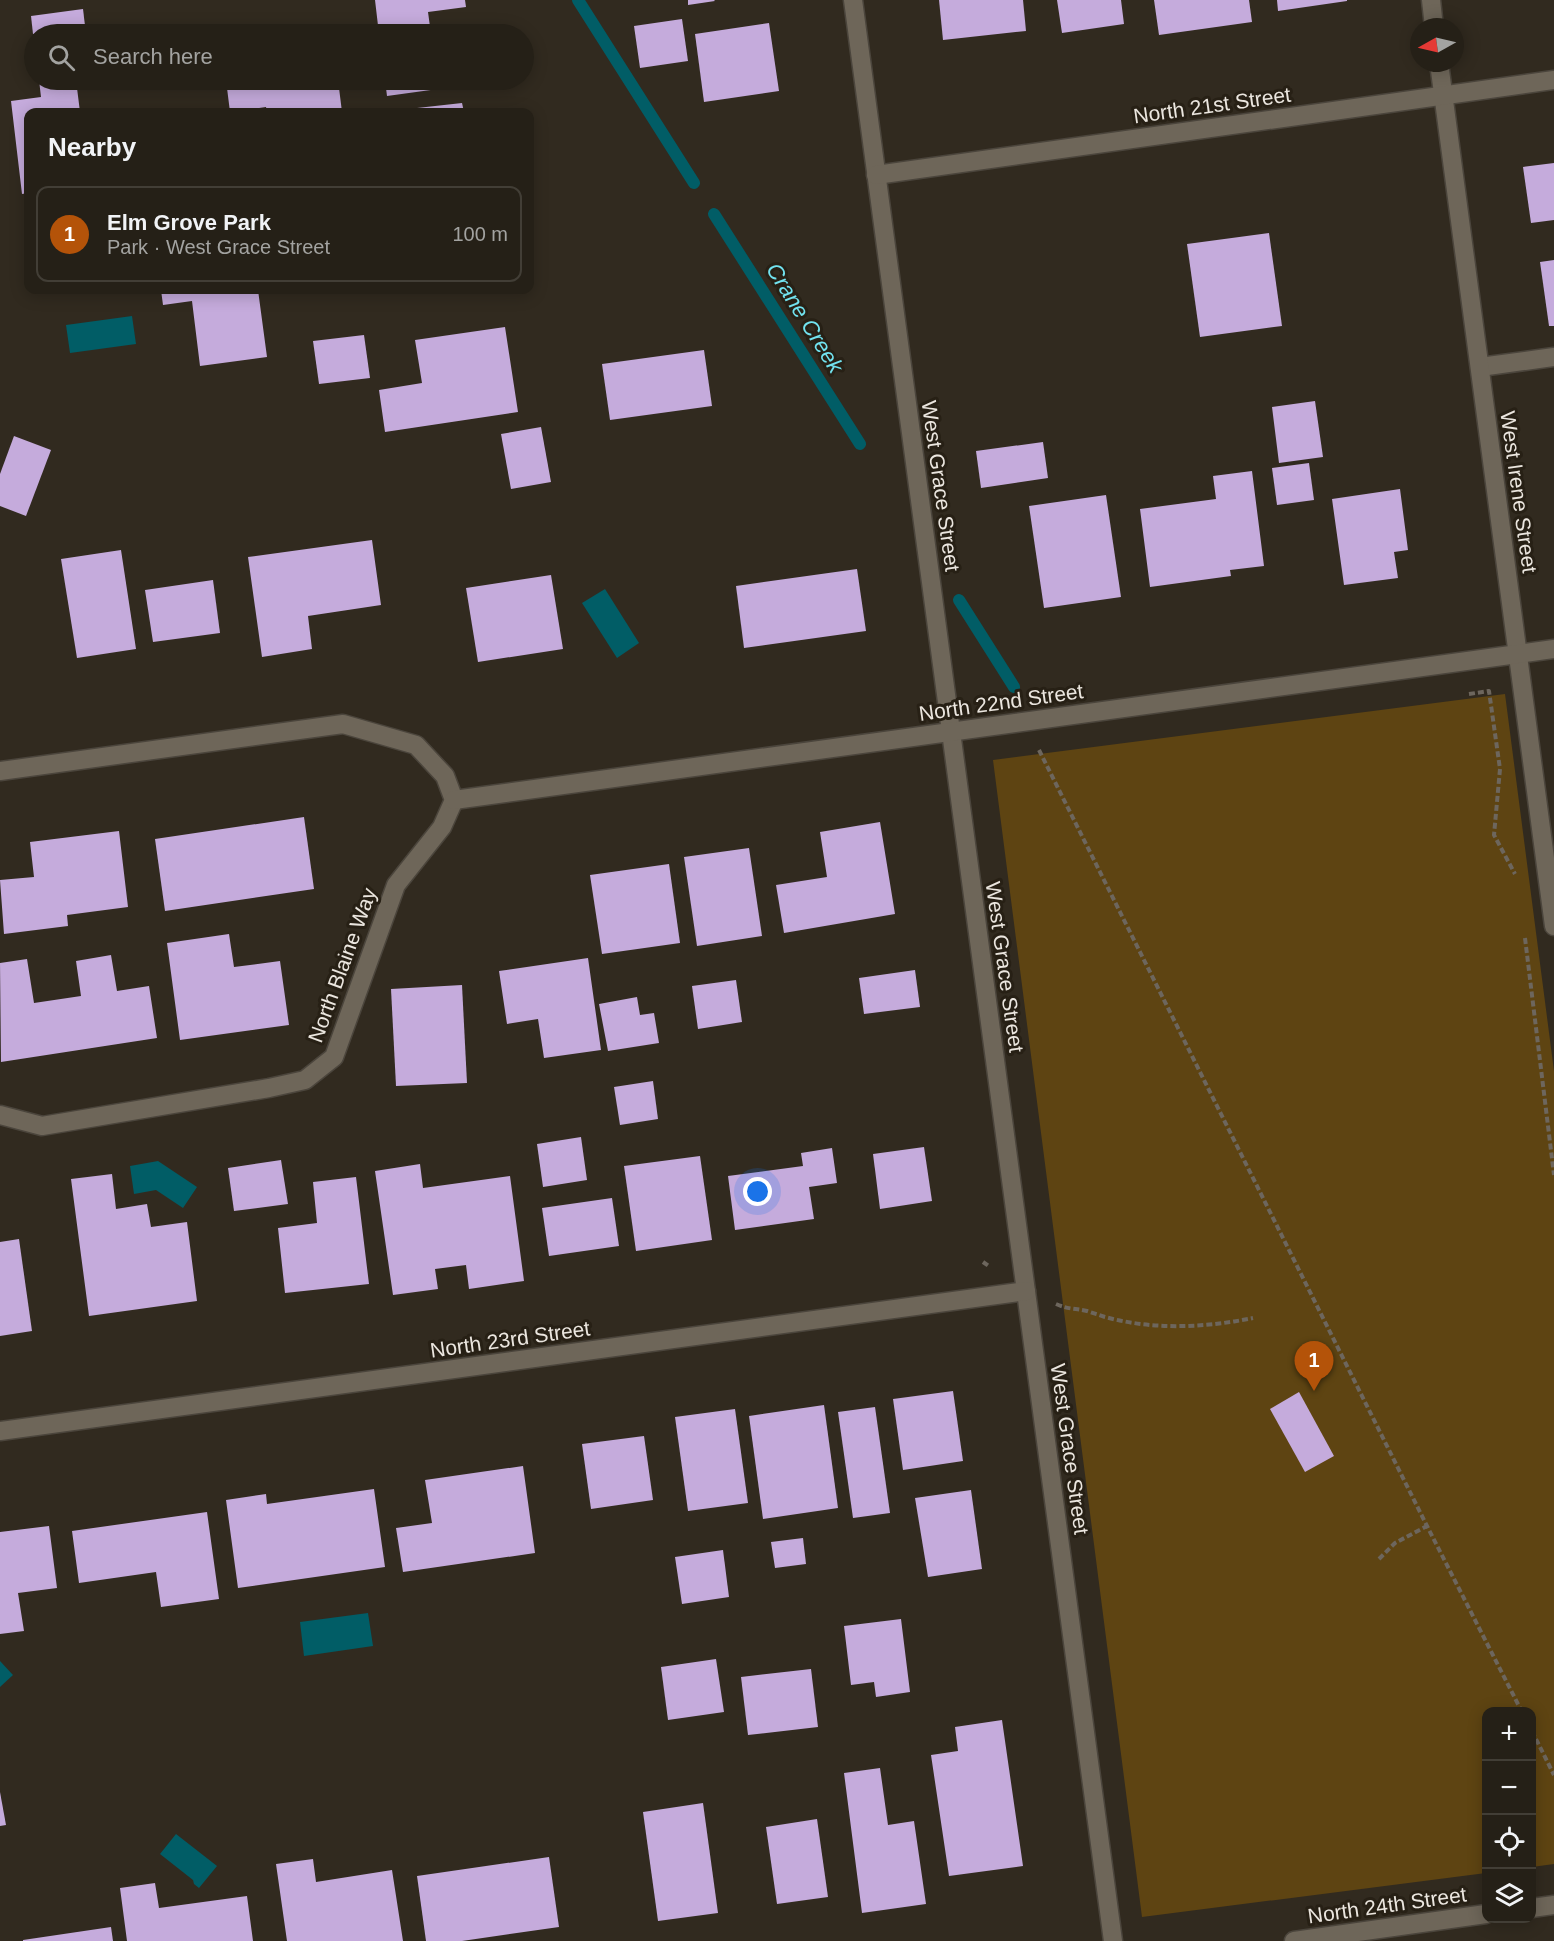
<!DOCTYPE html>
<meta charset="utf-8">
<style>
:root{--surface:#252017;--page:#312d24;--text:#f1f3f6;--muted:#a3a3a1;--line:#423e36;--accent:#b45309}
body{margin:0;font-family:Helvetica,sans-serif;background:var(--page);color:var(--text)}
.controls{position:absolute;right:18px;bottom:18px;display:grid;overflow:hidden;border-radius:12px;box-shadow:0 3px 15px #0003}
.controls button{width:54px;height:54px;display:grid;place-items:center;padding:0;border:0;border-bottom:2px solid var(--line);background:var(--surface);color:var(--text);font:30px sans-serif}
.compass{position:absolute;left:1410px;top:18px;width:54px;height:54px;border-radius:50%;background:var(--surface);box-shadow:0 3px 15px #0003;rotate:262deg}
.you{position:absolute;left:758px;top:1192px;width:21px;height:21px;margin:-15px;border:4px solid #fff;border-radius:50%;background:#1a73e8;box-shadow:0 0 0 9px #1a73e833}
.badge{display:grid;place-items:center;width:39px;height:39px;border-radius:50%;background:var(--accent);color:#fff;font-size:20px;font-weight:700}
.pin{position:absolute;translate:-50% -50px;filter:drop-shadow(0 2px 3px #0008)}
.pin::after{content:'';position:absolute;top:32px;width:21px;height:18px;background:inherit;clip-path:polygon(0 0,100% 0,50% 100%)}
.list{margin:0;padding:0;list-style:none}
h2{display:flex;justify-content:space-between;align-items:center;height:78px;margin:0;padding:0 24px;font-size:26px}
h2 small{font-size:20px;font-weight:400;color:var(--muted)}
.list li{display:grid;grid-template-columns:39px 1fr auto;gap:18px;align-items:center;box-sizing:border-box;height:96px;margin:0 12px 12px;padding:0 12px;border:2px solid var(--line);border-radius:12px}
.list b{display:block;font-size:22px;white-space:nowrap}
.list p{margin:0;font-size:20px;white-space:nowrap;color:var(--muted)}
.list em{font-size:20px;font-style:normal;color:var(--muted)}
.icon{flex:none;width:33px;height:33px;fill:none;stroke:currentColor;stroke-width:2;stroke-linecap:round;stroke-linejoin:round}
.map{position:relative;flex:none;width:1554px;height:1941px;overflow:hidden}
.search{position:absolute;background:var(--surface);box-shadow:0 3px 15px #0003;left:24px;top:24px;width:510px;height:66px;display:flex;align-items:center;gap:15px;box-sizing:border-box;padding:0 21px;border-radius:33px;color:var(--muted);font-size:22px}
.panel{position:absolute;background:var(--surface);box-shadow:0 3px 15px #0003;left:24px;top:108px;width:510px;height:186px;border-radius:12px}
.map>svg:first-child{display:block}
</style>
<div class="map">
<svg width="1554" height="1941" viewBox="0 0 1554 1941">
<rect width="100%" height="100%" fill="#312a1f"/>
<path fill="#5e4412" d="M1505,694L1554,1071V1864L1532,1867V1712H1486V1873L1142,1917L993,760Z"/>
<g fill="#015d66">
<path d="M132,316L136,344L70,353L66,325Z"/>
<path d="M605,589L639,643L617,658L582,603Z"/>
<path d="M158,1161L197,1187L183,1208L156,1190L134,1194L130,1166Z"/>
<path d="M368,1613L373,1646L304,1656L300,1622Z"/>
<path d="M0,1661L13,1675L0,1687Z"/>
<path d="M176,1834L217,1866L199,1888L194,1884L193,1880L160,1854Z"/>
</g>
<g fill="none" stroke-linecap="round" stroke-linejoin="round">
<g stroke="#015d66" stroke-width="12">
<path d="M578,0L694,183"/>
<path d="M714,214L860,444"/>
<path d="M959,600L1014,687"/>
</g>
</g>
<g fill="#c5abdc">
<path d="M375,0H465L466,7L428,12L431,34H379Z"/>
<path d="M688,0H714L715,1L688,5Z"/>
<path d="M939,0H1023L1026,31L943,40Z"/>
<path d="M1057,0H1121L1124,24L1062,33Z"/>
<path d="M1154,0H1249L1252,22L1159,35Z"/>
<path d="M1277,0H1347V1L1278,11Z"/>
<path d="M83,9L86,34H33L31,16Z"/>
<path d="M682,19L688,61L640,68L634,26Z"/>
<path d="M769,23L779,91L704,102L695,34Z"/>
<path d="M39,80H76L80,112H28V193L22,194L11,101L41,97Z"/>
<path d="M226,80H338L342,112H267L266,107L230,112Z"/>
<path d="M385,80H437L438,89L387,96Z"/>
<path d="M462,103L464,112H408V109Z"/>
<path d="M1554,163V220L1531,223L1523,167Z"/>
<path d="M1269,233L1282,326L1200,337L1187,244Z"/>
<path d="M1554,260V326H1549L1540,262Z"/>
<path d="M161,290H258L267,357L200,366L192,301L163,305Z"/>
<path d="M505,327L518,412L385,432L379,390L422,383L415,340Z"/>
<path d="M364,335L370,378L319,384L313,341Z"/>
<path d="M704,350L712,406L610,420L602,364Z"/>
<path d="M1315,401L1323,457L1279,463L1272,407Z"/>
<path d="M541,427L551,482L511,489L501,434Z"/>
<path d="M14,436L51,450L26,516L0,506V474Z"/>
<path d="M1043,442L1048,478L981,488L976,451Z"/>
<path d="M1309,463L1314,500L1277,505L1272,468Z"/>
<path d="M1252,471L1264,566L1230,570L1231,576L1150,587L1140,509L1216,499L1213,476Z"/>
<path d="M1400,489L1408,550L1394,552L1398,578L1344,585L1332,499Z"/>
<path d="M1106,495L1121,597L1044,608L1029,506Z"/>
<path d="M372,540L381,605L308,616L312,649L262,657L248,557Z"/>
<path d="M121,550L136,649L77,658L61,559Z"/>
<path d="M857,569L866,631L744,648L736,586Z"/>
<path d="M551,575L563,649L478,662L466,588Z"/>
<path d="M213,580L220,633L153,642L145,590Z"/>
<path d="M304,817L314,889L165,911L155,839Z"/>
<path d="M880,822L895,914L784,933L776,885L827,877L820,832Z"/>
<path d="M119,831L128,907L67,915L68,926L4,934L0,880L34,877L30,842Z"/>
<path d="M749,848L762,936L697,946L684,857Z"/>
<path d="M669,864L680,943L602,954L590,875Z"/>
<path d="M229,934L234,967L280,961L289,1025L180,1040L167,943Z"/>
<path d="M111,955L117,991L149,986L157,1038L1,1062L0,963L27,959L34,1003L81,996L76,961Z"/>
<path d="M588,958L601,1050L544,1058L538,1019L507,1024L499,971Z"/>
<path d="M915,970L920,1007L864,1014L859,978Z"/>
<path d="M736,980L742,1022L698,1029L692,986Z"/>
<path d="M462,985L467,1083L396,1086L391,989Z"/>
<path d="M637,997L640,1015L654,1013L659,1043L608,1051L599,1004Z"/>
<path d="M653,1081L658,1119L620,1125L614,1087Z"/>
<path d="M581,1137L587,1180L543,1187L537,1144Z"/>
<path d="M924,1147L932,1201L880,1209L873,1154Z"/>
<path d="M832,1148L837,1183L809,1187L814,1219L735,1230L728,1176L803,1166L801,1153Z"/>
<path d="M700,1156L712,1240L636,1251L624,1166Z"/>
<path d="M281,1160L288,1204L234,1211L228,1168Z"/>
<path d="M420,1164L423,1188L510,1176L524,1281L469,1289L466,1265L435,1269L438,1289L393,1295L375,1171Z"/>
<path d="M112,1174L116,1209L147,1204L151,1227L187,1222L197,1301L89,1316L71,1179Z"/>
<path d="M356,1177L369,1284L285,1293L278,1228L317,1223L313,1182Z"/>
<path d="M612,1198L619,1246L549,1256L542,1208Z"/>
<path d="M19,1239L32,1331L0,1336V1242Z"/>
<path d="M953,1391L963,1461L903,1470L893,1399Z"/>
<path d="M1299,1392L1334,1456L1305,1472L1270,1409Z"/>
<path d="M824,1405L838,1508L763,1519L749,1416Z"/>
<path d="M875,1407L890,1513L853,1518L838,1412Z"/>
<path d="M735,1409L748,1503L688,1511L675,1417Z"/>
<path d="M644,1436L653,1500L591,1509L582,1444Z"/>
<path d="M523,1466L535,1553L403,1572L396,1528L432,1523L425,1480Z"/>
<path d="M374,1489L385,1567L238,1588L226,1500L266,1494L267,1504Z"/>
<path d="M971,1490L982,1569L928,1577L915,1498Z"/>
<path d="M207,1512L219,1599L161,1607L156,1572L79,1583L72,1531Z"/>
<path d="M49,1526L57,1588L18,1593L24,1631L0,1634V1532Z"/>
<path d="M803,1538L806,1564L775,1568L771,1542Z"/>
<path d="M723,1550L729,1597L682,1604L675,1557Z"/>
<path d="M901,1619L910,1692L876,1697L874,1682L851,1685L844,1626Z"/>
<path d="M716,1659L724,1712L668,1720L661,1667Z"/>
<path d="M811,1669L818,1727L748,1735L741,1677Z"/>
<path d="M1002,1720L1023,1866L949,1876L931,1755L958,1751L955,1727Z"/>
<path d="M880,1768L888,1825L914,1821L926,1904L862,1913L844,1773Z"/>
<path d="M0,1792L6,1825L0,1826Z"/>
<path d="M703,1803L718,1913L658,1921L643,1812Z"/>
<path d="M817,1819L828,1897L777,1904L766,1827Z"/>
<path d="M549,1857L559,1927L462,1941H426L417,1876Z"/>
<path d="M313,1859L316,1882L392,1870L403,1941H287L276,1864Z"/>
<path d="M155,1883L159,1908L247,1896L253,1941H127L120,1888Z"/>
<path d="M111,1927L113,1941H23V1940Z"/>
</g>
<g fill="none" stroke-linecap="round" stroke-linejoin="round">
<defs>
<path id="service" d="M1480,367L1554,357"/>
<g id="minor">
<path d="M853,0L1113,1941"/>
<path d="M1431,0L1434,27"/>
<path d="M1439,63L1554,926"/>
<path d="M876,175L1554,80"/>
<path d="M0,771L343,724L416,745L445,776L454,800L442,827L396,885L334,1057L305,1080L269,1088L42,1126L0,1115"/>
<path d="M454,800L1554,649"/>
<path d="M0,1431L1026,1291"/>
<path d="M1532,1908L1554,1905"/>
<path d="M1294,1941L1486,1914"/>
</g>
</defs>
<use href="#service" stroke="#4b453c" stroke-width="21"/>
<use href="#minor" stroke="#4b453c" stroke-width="21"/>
<g stroke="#6d665d" stroke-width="4" stroke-dasharray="6 3" stroke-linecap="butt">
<path d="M1469,694L1489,691L1500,769L1494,835L1515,874"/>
<path d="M1039,750L1427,1526L1522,1712"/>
<path d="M1525,938L1554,1175"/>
<path d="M983,1262L990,1267"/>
<path d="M1056,1304C1070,1310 1075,1308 1087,1311C1093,1313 1099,1315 1105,1317C1153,1330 1204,1328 1253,1318"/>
<path d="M1379,1559L1395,1543L1427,1526"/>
<path d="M1532,1731L1554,1775"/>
</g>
<use href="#service" stroke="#6e6659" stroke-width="18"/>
<use href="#minor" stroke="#6e6659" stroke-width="18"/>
</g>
<g text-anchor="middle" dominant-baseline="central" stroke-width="6" stroke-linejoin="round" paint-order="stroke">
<g font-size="21" fill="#ebe6df" stroke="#272015">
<text transform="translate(1212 105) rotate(-8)">North 21st Street</text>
<text transform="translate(941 486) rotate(82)">West Grace Street</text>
<text transform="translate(1519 492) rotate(82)">West Irene Street</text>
<text transform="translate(1001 702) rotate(-8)">North 22nd Street</text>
<text transform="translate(342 965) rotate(-70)">North Blaine Way</text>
<text transform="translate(1005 967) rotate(82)">West Grace Street</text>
<text transform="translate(510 1339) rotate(-8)">North 23rd Street</text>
<text transform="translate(1070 1449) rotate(82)">West Grace Street</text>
<text transform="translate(1387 1905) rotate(-8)">North 24th Street</text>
</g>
<g font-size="22" font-style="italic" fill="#72e3f0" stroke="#272015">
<text transform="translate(805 318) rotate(58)">Crane Creek</text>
</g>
</g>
</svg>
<div class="controls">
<button>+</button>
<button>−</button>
<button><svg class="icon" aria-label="locate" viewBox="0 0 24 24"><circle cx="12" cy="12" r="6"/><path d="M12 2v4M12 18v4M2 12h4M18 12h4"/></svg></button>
<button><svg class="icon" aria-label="layers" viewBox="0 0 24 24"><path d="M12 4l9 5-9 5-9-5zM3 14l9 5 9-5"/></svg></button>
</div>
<svg class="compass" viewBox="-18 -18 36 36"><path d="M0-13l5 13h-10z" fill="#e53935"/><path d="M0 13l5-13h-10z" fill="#a3a3a1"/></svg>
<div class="you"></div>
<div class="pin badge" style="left:1314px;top:1391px">1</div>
<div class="search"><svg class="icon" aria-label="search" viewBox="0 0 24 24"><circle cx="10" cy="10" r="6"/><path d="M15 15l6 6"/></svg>Search here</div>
<section class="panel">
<h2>Nearby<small></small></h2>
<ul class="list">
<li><span class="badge">1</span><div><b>Elm Grove Park</b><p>Park · West Grace Street</p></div><em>100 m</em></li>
</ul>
</section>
</div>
